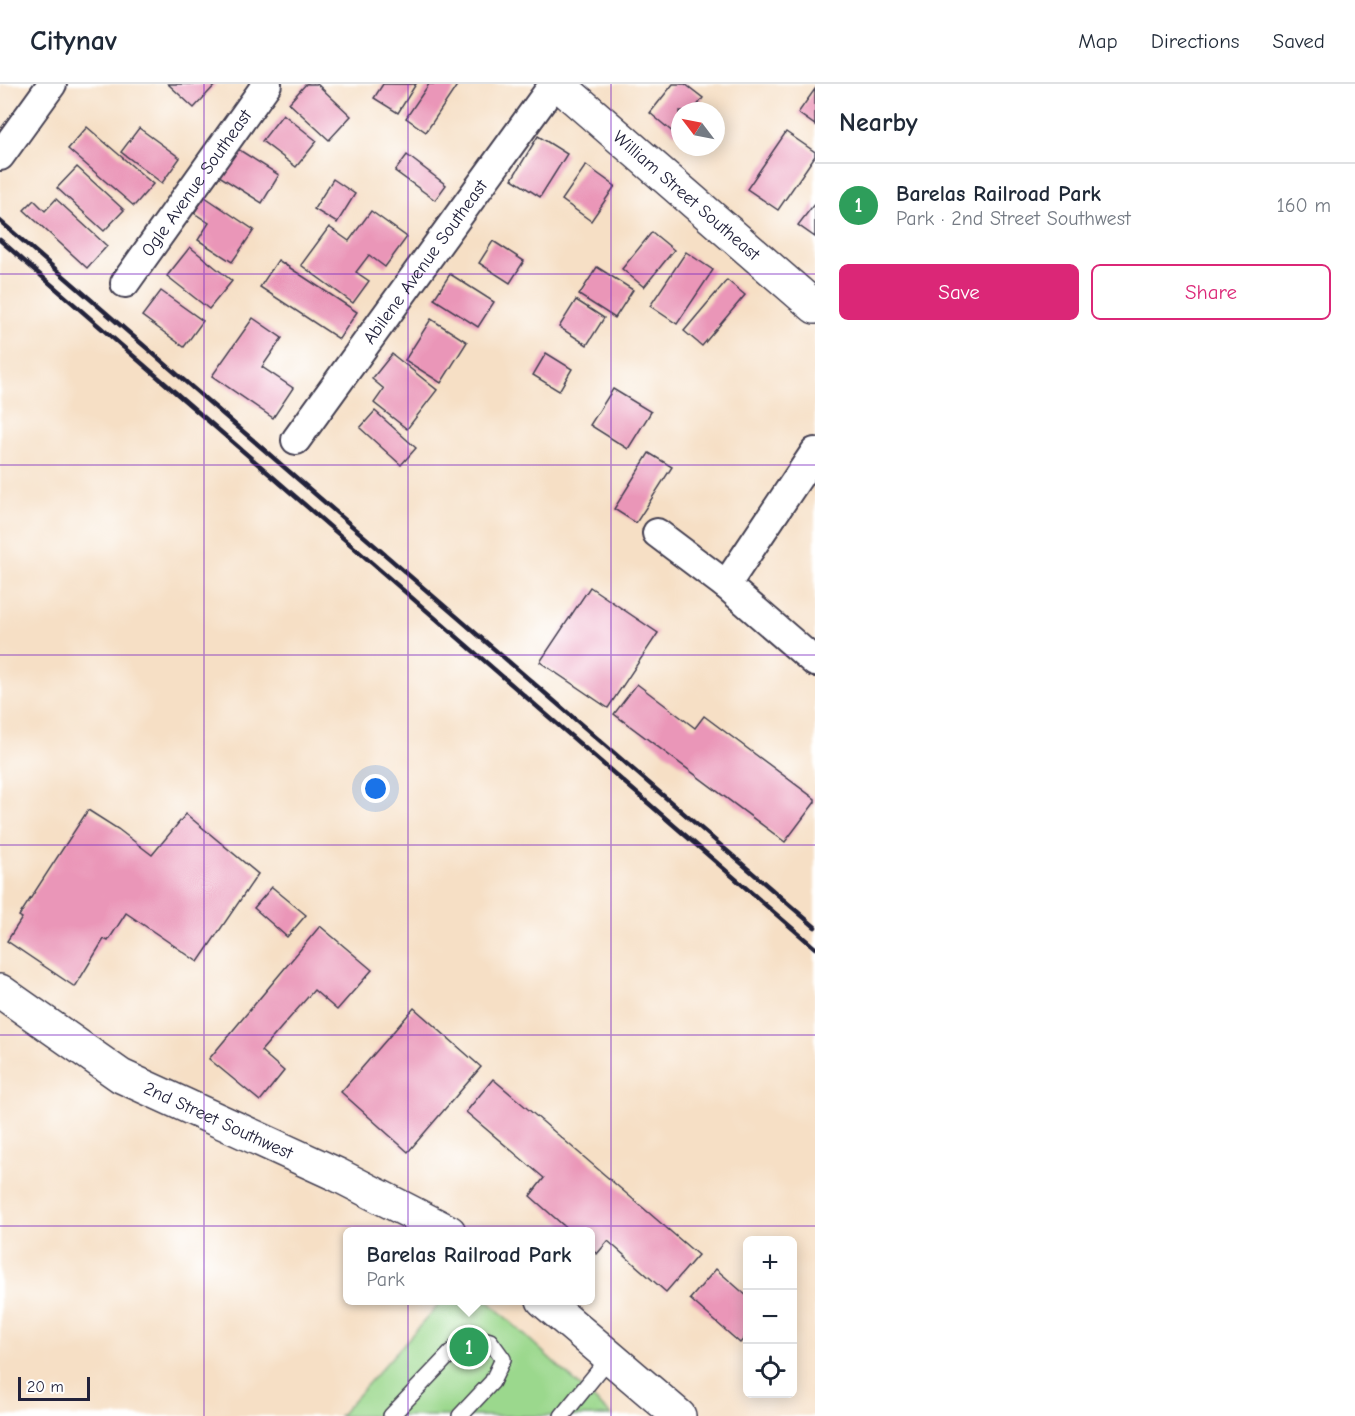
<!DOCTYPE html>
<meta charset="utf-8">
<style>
:root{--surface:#fff;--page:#f6f6f7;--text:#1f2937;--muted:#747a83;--line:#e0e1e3;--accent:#db2777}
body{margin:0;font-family:"Comic Neue",sans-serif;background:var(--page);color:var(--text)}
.controls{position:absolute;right:18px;bottom:18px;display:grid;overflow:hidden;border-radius:9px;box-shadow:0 3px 15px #0003}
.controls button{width:54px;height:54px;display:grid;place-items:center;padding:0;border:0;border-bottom:2px solid var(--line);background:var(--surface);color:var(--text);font:30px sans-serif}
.compass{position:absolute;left:671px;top:18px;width:54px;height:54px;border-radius:50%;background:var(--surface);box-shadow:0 3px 15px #0003;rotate:302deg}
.scale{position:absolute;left:18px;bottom:15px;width:72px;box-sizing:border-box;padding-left:6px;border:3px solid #22223b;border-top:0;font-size:16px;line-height:21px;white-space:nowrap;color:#22223b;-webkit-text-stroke:4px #fff;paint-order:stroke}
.you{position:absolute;left:376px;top:705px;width:21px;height:21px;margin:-15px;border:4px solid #fff;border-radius:50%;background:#1a73e8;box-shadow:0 0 0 9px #1a73e833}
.badge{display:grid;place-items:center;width:39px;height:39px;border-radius:50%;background:var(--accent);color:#fff;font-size:20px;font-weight:700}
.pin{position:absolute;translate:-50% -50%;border:3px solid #fff;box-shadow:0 2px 6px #0006}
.popup{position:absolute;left:343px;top:1143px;width:252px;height:78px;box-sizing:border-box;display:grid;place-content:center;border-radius:9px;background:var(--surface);filter:drop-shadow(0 2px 4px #0005);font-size:20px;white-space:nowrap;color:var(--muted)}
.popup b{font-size:22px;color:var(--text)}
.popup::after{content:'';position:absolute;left:50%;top:100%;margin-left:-12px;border:12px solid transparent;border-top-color:var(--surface)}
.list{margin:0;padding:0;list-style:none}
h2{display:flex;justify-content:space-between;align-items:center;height:78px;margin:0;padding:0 24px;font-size:26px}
h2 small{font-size:20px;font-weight:400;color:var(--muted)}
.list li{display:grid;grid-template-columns:39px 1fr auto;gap:18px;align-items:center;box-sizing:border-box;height:84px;padding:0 24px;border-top:2px solid var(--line)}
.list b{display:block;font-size:22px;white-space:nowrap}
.list p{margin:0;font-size:20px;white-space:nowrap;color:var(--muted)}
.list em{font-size:20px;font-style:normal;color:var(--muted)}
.actions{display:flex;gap:12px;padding:18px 24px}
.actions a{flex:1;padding:14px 0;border:2px solid var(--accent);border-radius:9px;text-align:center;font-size:21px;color:var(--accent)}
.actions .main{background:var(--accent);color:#fff}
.icon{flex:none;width:33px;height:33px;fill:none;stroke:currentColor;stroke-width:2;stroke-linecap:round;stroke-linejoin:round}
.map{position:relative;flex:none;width:815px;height:1332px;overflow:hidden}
header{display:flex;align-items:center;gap:36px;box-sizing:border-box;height:84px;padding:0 30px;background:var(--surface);border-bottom:2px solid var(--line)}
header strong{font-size:28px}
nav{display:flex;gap:33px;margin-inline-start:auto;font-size:21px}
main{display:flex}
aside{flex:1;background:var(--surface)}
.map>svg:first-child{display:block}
</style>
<header>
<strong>Citynav</strong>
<nav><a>Map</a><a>Directions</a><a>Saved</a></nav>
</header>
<main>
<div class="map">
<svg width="815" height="1332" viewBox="0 0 815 1332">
<rect width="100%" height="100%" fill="#fff"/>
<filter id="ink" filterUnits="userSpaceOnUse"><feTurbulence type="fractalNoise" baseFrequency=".0167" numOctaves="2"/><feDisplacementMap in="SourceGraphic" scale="12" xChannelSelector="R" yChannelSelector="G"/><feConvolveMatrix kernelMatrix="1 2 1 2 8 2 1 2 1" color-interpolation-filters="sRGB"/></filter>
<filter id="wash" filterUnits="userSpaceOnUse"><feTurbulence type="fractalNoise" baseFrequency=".008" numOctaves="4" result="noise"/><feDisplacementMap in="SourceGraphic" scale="24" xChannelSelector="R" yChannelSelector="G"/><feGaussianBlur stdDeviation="1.35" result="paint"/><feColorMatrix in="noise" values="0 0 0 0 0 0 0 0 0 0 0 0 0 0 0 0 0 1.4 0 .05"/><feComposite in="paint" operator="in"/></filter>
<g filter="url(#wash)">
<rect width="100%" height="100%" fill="#f6dfc5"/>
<path fill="#9bd88d" stroke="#5e7d64" stroke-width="1.5" d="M443,1216L488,1217L612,1332H339Z"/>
<g id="blocks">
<g fill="#ea96b8">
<path d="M168,0H216L194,24Z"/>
<path d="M306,0H317L351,32L329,56L289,19Z"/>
<path d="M383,0H416L398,29L374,14Z"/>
<path d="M429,0H458L426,48L406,34Z"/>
<path d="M673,0H685L703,14L693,27H680V44L675,50L650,29Z"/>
<path d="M815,5V41L798,29Z"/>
<path d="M283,30L317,57L296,83L262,57Z"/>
<path d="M87,43L153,100L134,122L68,65Z"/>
<path d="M139,44L180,74L162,99L121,68Z"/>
<path d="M786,48L815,68V72L778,126L747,105Z"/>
<path d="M538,52L567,70L540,113L512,95Z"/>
<path d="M233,62L279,91L262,119L216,90Z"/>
<path d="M407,71L446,101L435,116L395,87Z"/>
<path d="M586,81L615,102L591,137L562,116Z"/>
<path d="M77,83L124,126L104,147L57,104Z"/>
<path d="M333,95L355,110L337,139L314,125Z"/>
<path d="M205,113L254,146L232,178L198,156L209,139L194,129Z"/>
<path d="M56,115L107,162L87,184L24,126L34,116L45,127Z"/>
<path d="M815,119V153L798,141Z"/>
<path d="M371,127L407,153L385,183L369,171L356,188L369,197L353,219L301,181L329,143L349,157Z"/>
<path d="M652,148L674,166L644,203L622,185Z"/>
<path d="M493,157L524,177L510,199L479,179Z"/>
<path d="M190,163L232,197L209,225L167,192Z"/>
<path d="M686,168L713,186L677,240L650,222Z"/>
<path d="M278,176L357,228L339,255L260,203Z"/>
<path d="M597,183L633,206L615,234L579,211Z"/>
<path d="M450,190L494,218L478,243L434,215Z"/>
<path d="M727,196L745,211L702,262L684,247Z"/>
<path d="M161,207L203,237L184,263L142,232Z"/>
<path d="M576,216L604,234L587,261L559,243Z"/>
<path d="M253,234L282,254L262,283L293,304L273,334L212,292Z"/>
<path d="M431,235L467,258L441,299L405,276Z"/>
<path d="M546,269L572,285L559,307L533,291Z"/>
<path d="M392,270L437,306L407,345L374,319L384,305L372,295Z"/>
<path d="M613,305L651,328L628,365L590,341Z"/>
<path d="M375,327L416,364L401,381L360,344Z"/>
<path d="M649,369L672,383L636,439L614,425Z"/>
<path d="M590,503L658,549L608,624L540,578Z"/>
<path d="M637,600L695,644L704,632L815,715V718L785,758L614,630Z"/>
<path d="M88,726L118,745L152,771L186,730L258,790L198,878L126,829L108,857L104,855L75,903L7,857L22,834L19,832Z"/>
<path d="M272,803L306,831L287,853L254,824Z"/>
<path d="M320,842L372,886L337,926L314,906L261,967L284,987L260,1017L209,975Z"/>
<path d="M414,924L481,983L408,1068L341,1008Z"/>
<path d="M493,995L698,1171L666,1208L608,1157L597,1170L590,1164V1148H571L530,1112L544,1094L466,1028Z"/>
<path d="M716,1185L748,1213V1250L740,1259L690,1215Z"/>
</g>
</g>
</g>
<g filter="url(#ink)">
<use href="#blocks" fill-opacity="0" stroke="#423e50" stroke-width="1.5"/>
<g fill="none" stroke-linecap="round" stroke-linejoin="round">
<defs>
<g id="lane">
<path d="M391,1332L468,1251L490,1257L503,1275L492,1298L460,1332"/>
<path d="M562,1332L610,1273"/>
</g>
<g id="street">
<path d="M0,72L52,0"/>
<path id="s1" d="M125,199L267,0"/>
<path id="s2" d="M296,356L554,0"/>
<path d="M657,449L726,501L815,578"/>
<path d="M726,501L815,368"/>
</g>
<g id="secondary">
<path id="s3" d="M558,0L815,223"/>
<path id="s4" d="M0,907L121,992L338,1091L449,1148"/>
<path d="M543,1216L679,1332"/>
</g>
</defs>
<use href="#lane" stroke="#423e50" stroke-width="18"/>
<use href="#street" stroke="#423e50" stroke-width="32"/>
<use href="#secondary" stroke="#423e50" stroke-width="36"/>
<use href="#lane" stroke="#fff" stroke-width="15"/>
<use href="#street" stroke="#fff" stroke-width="28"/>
<use href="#secondary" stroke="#fff" stroke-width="33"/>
<g stroke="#22223b" stroke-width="4.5">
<path d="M0,137L815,843"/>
<path d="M0,156L815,864"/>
</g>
</g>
</g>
<path fill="none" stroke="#7b2cbf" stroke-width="1.5" stroke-opacity="0.55" d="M204,0V1332M408,0V1332M611,0V1332M0,190H815M0,381H815M0,571H815M0,761H815M0,951H815M0,1142H815"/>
<g text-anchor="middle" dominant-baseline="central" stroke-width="4.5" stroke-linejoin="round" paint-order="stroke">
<g font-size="18" fill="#22223b" stroke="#fff">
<text stroke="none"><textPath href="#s1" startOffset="123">Ogle Avenue Southeast</textPath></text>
<text stroke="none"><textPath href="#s3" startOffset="170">William Street Southeast</textPath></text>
<text stroke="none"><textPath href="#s2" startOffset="220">Abilene Avenue Southeast</textPath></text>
<text stroke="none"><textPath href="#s4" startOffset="255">2nd Street Southwest</textPath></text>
</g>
</g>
</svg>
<div class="controls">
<button>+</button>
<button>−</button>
<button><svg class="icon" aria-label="locate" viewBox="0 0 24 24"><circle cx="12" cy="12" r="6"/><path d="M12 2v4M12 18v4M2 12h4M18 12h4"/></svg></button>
</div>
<svg class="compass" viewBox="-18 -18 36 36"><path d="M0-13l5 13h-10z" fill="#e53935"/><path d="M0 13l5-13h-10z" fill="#747a83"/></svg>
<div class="scale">20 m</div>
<div class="you"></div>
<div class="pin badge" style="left:469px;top:1263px;background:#2e9e5b">1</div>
<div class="popup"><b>Barelas Railroad Park</b>Park</div>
</div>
<aside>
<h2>Nearby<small></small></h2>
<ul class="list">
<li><span class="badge" style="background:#2e9e5b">1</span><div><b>Barelas Railroad Park</b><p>Park · 2nd Street Southwest</p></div><em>160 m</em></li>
</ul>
<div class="actions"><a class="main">Save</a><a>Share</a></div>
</aside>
</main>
